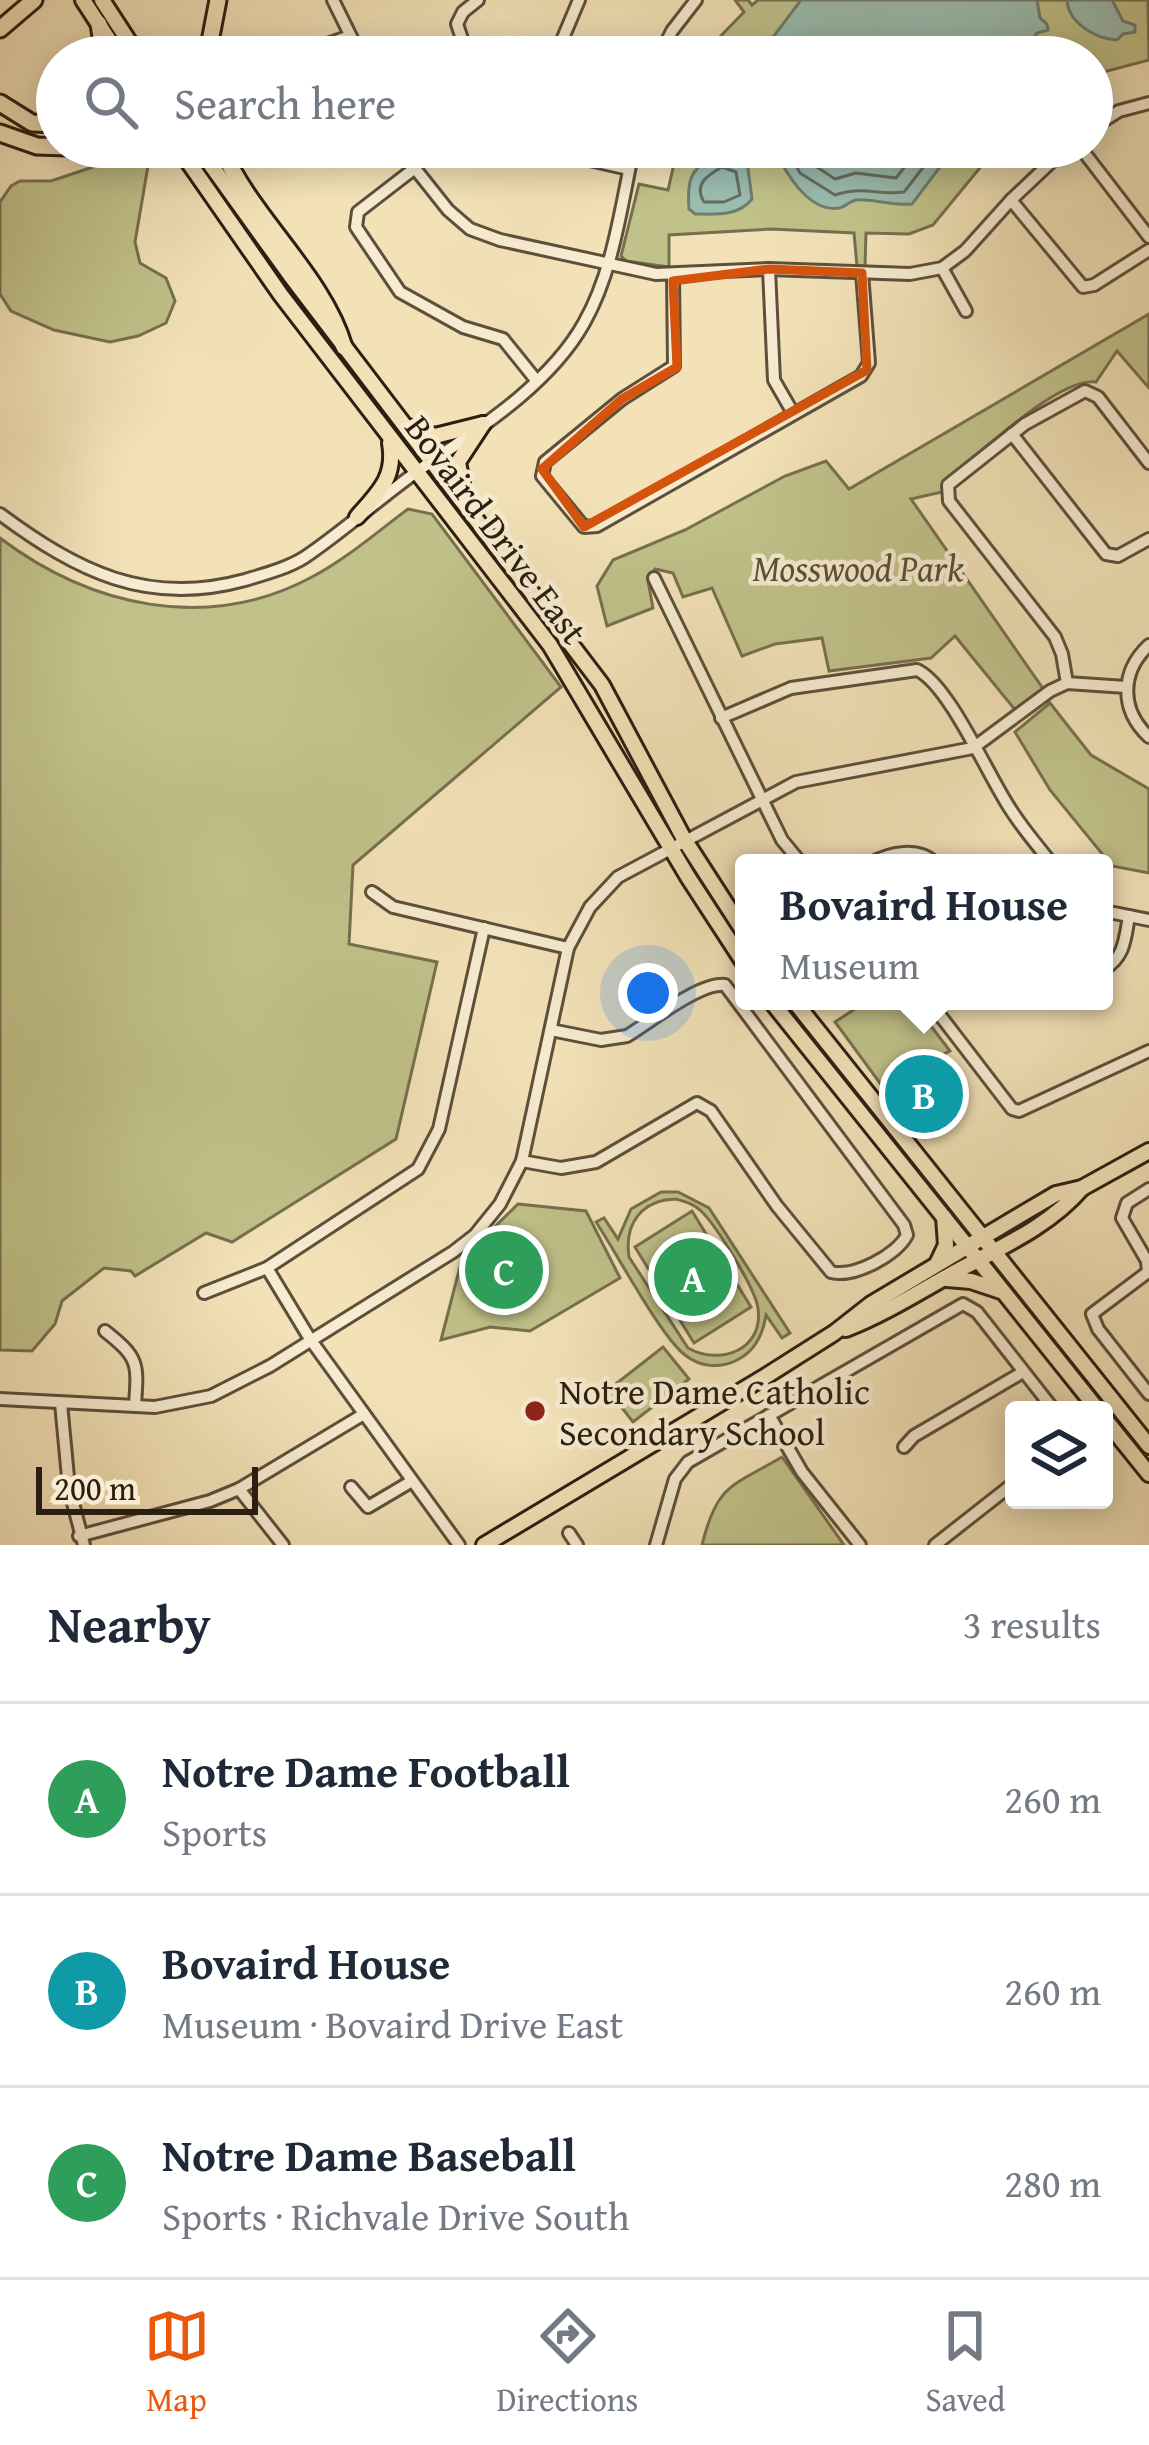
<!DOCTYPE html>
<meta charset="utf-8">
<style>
:root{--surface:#fff;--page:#f6f6f7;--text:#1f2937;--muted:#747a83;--line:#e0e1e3;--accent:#ea580c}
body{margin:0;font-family:"Gentium Book Plus",serif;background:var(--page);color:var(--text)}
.controls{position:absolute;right:36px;bottom:36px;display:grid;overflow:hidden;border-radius:12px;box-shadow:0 6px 30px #0003}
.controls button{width:108px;height:108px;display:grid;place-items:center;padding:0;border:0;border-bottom:3px solid var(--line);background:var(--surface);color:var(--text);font:60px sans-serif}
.scale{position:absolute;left:36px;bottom:30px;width:222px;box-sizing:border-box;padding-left:12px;border:6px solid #2c1e11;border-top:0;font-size:33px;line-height:42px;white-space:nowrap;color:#2c1e11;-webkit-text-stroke:9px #f7ecd1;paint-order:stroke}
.you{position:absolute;left:648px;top:993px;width:42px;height:42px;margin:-30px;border:9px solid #fff;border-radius:50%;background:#1a73e8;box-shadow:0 0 0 18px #1a73e833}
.badge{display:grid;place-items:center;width:78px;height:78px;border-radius:50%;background:var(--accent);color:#fff;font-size:39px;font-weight:700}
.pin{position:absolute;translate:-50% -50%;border:6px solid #fff;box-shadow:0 3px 12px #0006}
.popup{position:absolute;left:735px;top:854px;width:378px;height:156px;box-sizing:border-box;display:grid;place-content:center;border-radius:12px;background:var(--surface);filter:drop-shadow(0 3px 9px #0005);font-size:39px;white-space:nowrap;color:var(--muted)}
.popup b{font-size:45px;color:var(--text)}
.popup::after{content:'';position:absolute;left:50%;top:100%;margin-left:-24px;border:24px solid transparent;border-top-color:var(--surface)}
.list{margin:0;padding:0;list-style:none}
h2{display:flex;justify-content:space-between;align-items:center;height:156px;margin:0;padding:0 48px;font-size:51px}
h2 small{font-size:39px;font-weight:400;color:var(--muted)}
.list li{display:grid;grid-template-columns:78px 1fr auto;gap:36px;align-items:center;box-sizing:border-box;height:192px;padding:0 48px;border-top:3px solid var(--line)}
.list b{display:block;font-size:45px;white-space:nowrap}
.list p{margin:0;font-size:39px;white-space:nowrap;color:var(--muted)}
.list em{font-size:39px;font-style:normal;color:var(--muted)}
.icon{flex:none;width:66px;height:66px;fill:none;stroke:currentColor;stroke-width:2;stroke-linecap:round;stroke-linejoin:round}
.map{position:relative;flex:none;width:1149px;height:1545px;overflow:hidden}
.search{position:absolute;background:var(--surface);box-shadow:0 6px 30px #0003;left:36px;right:36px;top:36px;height:132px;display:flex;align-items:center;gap:30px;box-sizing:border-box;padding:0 42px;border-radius:66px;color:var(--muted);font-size:45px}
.sheet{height:732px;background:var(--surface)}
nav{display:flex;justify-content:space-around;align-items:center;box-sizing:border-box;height:168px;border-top:3px solid var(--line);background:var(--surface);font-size:33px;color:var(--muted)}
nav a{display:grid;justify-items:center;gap:6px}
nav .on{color:var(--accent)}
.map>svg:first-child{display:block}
</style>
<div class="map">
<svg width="1149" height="1545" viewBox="0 0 1149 1545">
<rect width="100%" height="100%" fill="#f3e2b8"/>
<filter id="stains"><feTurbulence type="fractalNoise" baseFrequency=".00167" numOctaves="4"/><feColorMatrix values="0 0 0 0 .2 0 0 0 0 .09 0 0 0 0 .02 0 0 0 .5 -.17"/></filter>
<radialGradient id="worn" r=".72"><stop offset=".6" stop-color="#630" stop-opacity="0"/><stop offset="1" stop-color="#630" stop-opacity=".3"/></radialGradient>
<g fill="#c1c28a" stroke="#76704e" stroke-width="3" fill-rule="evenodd">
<path d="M735,0H748L752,5L758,0H1148L1149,60L1092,75V57H707L715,42L744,12Z"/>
<path d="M678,147H997L933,225L909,234L866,233L865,266H857L854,233L771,229L669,235V267L626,261L621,256L639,184L668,190Z"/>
<path d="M117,154L135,155L148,166L135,242L140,263L166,278L175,301L166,323L138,336L110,342L54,330L11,311L0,294V202L11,186L20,181H51L93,167Z"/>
<path d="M1149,314V388L1117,351L1096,382C1059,377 982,452 951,476L942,492L911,499L1044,690L1016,711L955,636L931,658L829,671L822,638L775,644L742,656L712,588L683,597L673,573L655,569L648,581L653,608L607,626L597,586L613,560L685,530L785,476L826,461L849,489Z"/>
<path d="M408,509L432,514L561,687L353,865L349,944L437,962L396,1139L232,1242L206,1233L135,1276L131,1271L104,1268L62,1301L55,1324L32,1351L0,1350V538C90,606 206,633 310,578C345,560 377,532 408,509Z"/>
<path d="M1050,703L1091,755L1149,789V873L1112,866L1050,790L1015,732Z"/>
<path d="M867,1001H912L950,1051L925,1063L885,1090L835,1022Z"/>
<path d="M661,1192H678L709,1208L790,1333L782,1338L766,1315C763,1334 756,1351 737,1360C720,1369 700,1367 685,1355C661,1337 616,1252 596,1222L604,1218L618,1239L631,1209ZM676,1199C686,1202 694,1204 701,1211C716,1225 755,1288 758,1308C764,1350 720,1366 688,1348L629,1257C624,1223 642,1200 676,1199Z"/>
<path d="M518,1204L586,1211L620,1278L530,1331L490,1327L441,1340L462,1259Z"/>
<path d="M692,1211L751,1307L694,1343L635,1247Z"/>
<path d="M663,1347L689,1379L633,1422L608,1390Z"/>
<path d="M782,1457L844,1545H702C717,1484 731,1487 782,1457Z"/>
</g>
<g fill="#9bbdb0" stroke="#6f7d70" stroke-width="3">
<path d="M801,0H1037L1040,18L1047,24L1048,30L1037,33L1023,57H758Z"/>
<path d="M1067,0H1112L1123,21L1135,25V32L1123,34L1117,40C1096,39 1068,23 1067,0Z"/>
<path d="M713,147H734L733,157L747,161L752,199C738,217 715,214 695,214L689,209C687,184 689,168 713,158Z"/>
<path d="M773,147H955L912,204C891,206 870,198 856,200C850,201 845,207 839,208C807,213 784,169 773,147Z"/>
</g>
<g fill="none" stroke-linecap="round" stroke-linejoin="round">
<g stroke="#646e60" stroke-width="3">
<path d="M786,147L800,173L835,195C865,185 876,196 904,192L939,147"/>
<path d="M803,147L811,163L835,179L856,173L896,178L920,147"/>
<path d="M722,167L736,172L740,195L724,202H704C693,184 708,175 722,167Z"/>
</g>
<defs>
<g id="minor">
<path d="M333,0L361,57"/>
<path d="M303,57L310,50L350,36"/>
<path d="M468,57L457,24L463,12L478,0"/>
<path d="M555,57L579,0"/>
<path d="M659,57L672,31L696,0"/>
<path d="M1092,128L1119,111L1149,103"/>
<path d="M398,147L448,210L470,229L500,240L656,274L769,269L910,274L942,268L965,251L1011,200L1067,147"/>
<path d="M532,147L629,169"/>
<path d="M1080,147L1149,237"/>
<path d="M415,168L358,212L356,227L400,292L463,327L503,339L536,380"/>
<path d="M1011,200L1083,287L1094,285L1149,250"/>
<path d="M942,268L966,311"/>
<path d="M769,269L774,380L793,413"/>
<path d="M673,274L674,366L622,399L545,462L542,476L584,527L597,526L861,376L869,363L862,273"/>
<path d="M1012,434L1106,554L1118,556L1149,539"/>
<path d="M0,514C77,571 147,607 245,580C265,574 288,568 305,557C345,530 382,496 422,468C479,429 550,384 584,323C614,270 621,205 634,147"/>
<path d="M654,578L782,840L801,863"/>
<path d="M1149,645C1120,672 1120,710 1149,737"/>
<path d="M1067,683L1062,654L1055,637L949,501L948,485L1025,424L1085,391L1098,397L1149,463"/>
<path d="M721,718L791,688L917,670C949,684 989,778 1011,810C1023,829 1038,846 1051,863"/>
<path d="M871,863C891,852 918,847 935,863"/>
<path d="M372,892L393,907L568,948"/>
<path d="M1104,911L1149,920"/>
<path d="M1104,969C1125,957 1125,938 1129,916"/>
<path d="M929,1001L1012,1109L1019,1111L1149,1051"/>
<path d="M522,1161L561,1168L596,1162L697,1103L711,1111L777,1206L831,1272C854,1278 897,1255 907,1235L904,1225L725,985C700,982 650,1022 627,1036L601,1040L551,1030"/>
<path d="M1149,1189L1127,1203L1122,1218L1147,1261L1148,1272L1092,1314L1098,1329L1149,1394"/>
<path d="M267,1268L310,1339L459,1545"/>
<path d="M204,1293L267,1268L418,1169L439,1129L484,928"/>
<path d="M105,1331C139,1358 138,1363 135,1405"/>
<path d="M0,1399L155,1407L211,1396L270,1366L453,1252L475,1235L500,1204L522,1161L568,948L590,907L618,877L796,782L973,748L1050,691L1067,683L1126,687"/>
<path d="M61,1403L69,1488L84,1545"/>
<path d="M769,1415L802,1472L860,1545"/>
<path d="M904,1447L914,1436L1023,1372"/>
<path d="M351,1487L368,1507L412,1481"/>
<path d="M239,1489L283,1545"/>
<path d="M569,1533L577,1545"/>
<path d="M79,1536L210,1501L239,1489L364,1414"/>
<path d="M656,1545L675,1479L688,1462L963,1304L977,1312L1054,1410"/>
<path d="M935,1545L1014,1483"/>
</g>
<g id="major">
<path d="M83,0L120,57"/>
<path d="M102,0L139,57"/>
<path d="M178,147L281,295L550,645L688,877L744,963"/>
<path d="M198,147L290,275L602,685L684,839L744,932"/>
<path d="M408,427L435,436L483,424"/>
<path d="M465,500L458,462L483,424"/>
<path d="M357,517C379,492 396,477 390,443"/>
<path d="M771,1001L1098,1410"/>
<path d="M794,1001L1149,1446"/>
<path d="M937,1264L946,1245L944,1217"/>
<path d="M947,1279L971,1281L1001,1291"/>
<path d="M846,1329C882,1315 914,1295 948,1276C994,1250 1047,1229 1082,1188"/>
<path d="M1104,1418L1149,1474"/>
<path d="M484,1545L766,1376L834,1333L871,1304L1027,1211L1056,1194L1082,1188L1149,1151"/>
</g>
<g id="highway">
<path d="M99,24L104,57"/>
<path d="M0,29L34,0"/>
<path d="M207,57L218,0"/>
<path d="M0,103L32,123L57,124"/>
<path d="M0,133L37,146L67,147"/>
<path d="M221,147C251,218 323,275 344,347"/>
</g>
</defs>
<use href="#minor" stroke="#5e4f3b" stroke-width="16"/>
<use href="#major" stroke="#2c1e11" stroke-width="20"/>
<use href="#highway" stroke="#2c1e11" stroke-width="21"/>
<use href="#minor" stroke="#f7ecd1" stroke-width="10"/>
<use href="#major" stroke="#f3e2b8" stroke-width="14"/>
<use href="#highway" stroke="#f3e2b8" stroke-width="15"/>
</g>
<path fill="none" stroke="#d5530c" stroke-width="9" stroke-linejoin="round" d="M769,269L862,273L867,370L584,527L542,469L622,399L677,367L673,281Z"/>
<circle fill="#8f2418" stroke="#f7ecd1" stroke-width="4.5" cx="535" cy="1411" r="12"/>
<g text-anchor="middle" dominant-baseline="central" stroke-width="9" stroke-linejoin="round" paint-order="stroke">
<g font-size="36" fill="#2c1e11" stroke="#f7ecd1">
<text transform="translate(497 529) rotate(53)">Bovaird Drive East</text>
</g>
<g font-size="36" font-style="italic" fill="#594f35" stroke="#f7ecd1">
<text x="858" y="567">Mosswood Park</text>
</g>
<g font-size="36" fill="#2c1e11" stroke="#f7ecd1" text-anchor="start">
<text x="559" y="1390">Notre Dame Catholic<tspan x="559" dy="41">Secondary School</tspan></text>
</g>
</g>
<rect width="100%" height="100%" filter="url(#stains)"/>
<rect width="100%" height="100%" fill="url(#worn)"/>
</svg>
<div class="controls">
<button><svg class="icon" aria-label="layers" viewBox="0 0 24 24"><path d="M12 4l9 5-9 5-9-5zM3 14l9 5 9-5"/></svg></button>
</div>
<div class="scale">200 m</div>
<div class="you"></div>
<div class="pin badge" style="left:693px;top:1277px;background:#2e9e5b">A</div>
<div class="pin badge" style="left:924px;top:1094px;background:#0f9aa8">B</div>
<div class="popup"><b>Bovaird House</b>Museum</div>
<div class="pin badge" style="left:504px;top:1270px;background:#2e9e5b">C</div>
<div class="search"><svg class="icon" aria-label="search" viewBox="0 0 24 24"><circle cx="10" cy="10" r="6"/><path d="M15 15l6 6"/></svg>Search here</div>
</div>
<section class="sheet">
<h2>Nearby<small>3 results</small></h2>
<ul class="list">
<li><span class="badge" style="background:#2e9e5b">A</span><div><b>Notre Dame Football</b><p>Sports</p></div><em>260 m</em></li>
<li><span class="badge" style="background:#0f9aa8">B</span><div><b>Bovaird House</b><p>Museum · Bovaird Drive East</p></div><em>260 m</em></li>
<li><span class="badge" style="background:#2e9e5b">C</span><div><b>Notre Dame Baseball</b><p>Sports · Richvale Drive South</p></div><em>280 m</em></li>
</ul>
</section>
<nav>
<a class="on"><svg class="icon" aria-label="map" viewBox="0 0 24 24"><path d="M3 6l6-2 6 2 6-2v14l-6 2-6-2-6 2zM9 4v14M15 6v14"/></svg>Map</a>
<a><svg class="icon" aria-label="directions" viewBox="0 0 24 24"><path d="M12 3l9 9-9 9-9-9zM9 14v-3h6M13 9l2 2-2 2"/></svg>Directions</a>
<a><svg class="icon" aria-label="saved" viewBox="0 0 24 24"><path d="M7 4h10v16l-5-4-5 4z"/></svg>Saved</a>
</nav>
